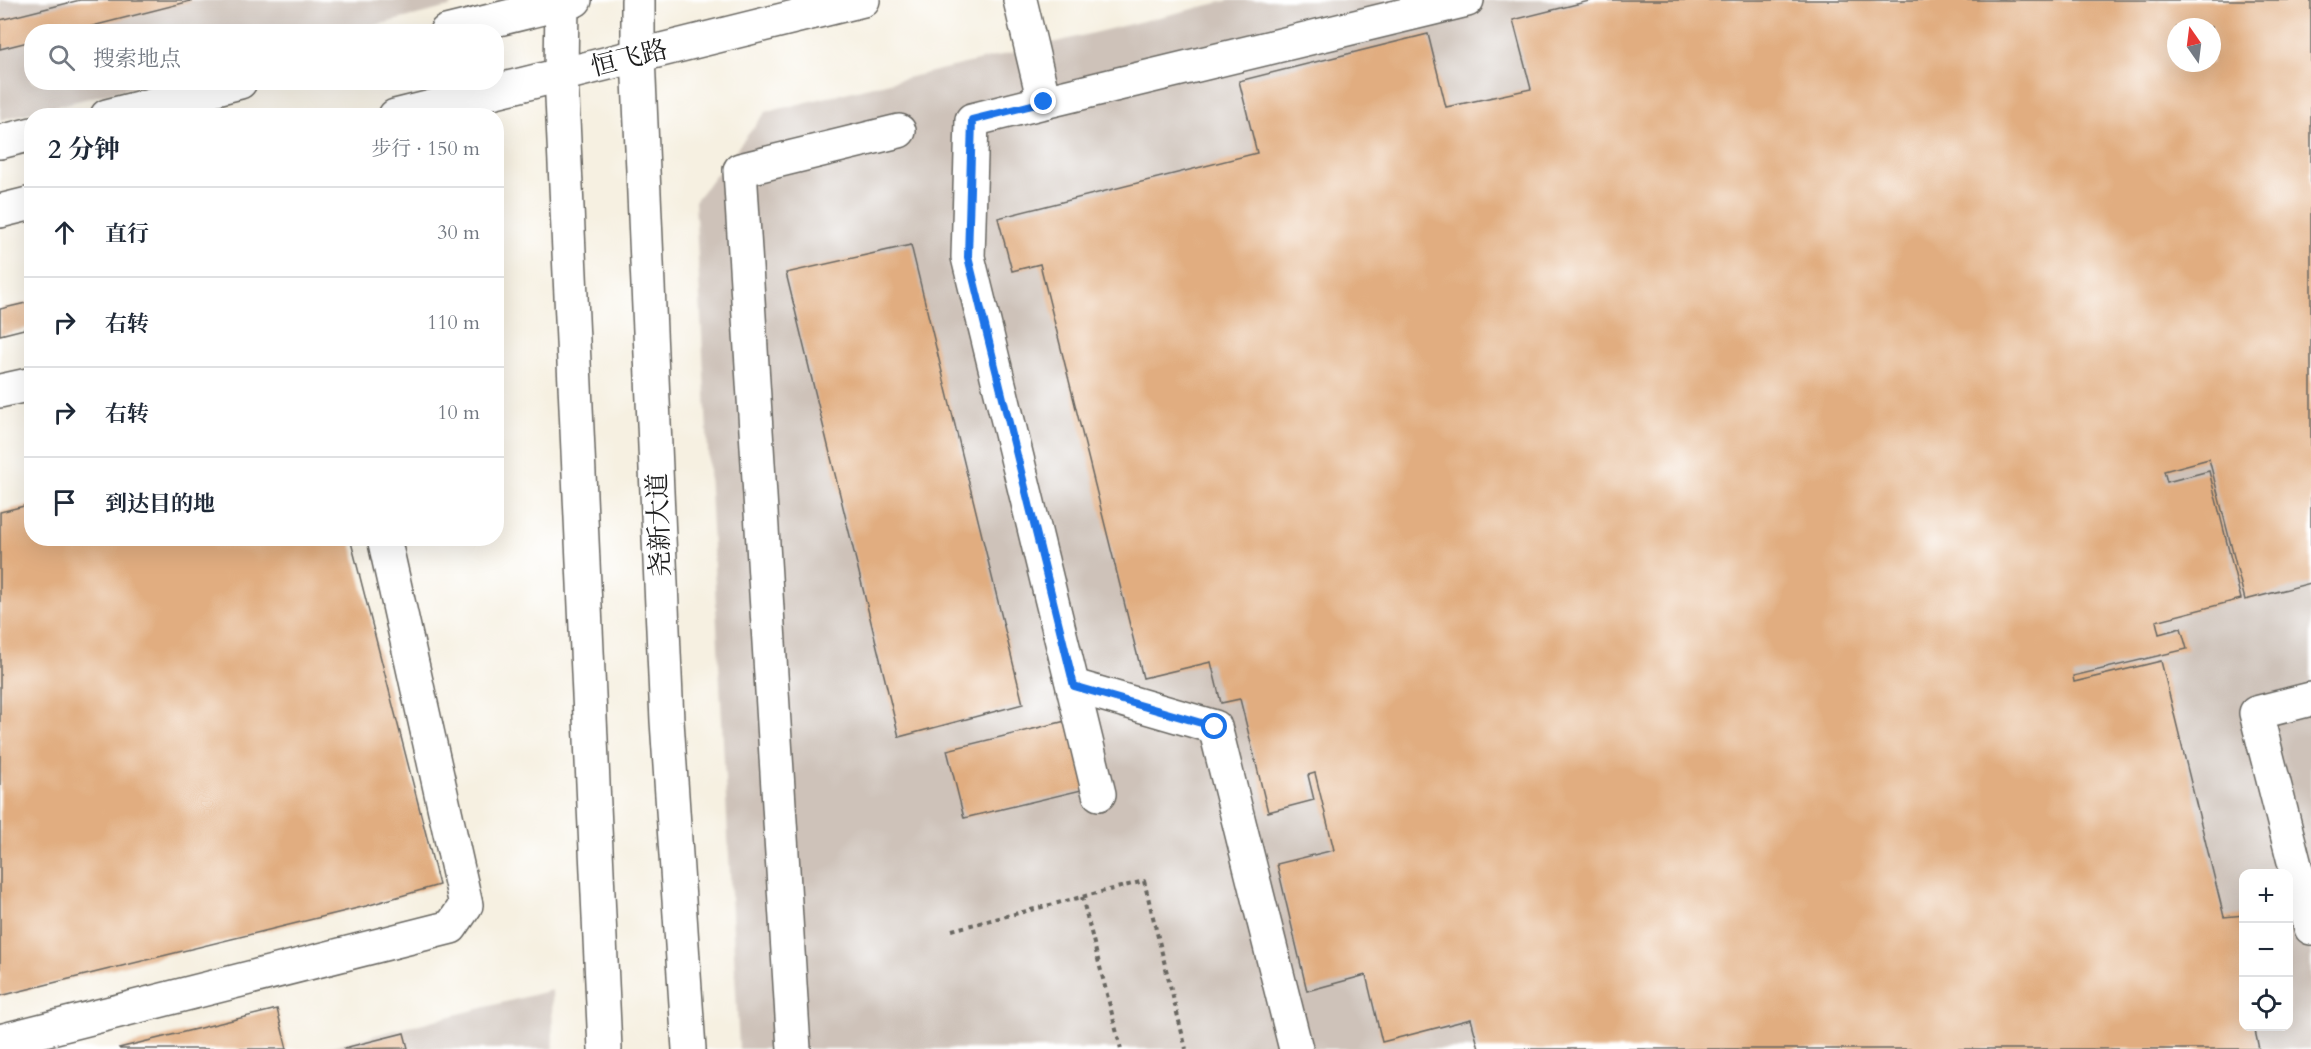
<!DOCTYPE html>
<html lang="zh">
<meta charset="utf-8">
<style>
:root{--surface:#fff;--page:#f2f2f3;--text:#1f2937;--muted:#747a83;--line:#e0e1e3}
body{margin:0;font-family:Cardo,"Noto Serif SC",serif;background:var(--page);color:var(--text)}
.controls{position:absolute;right:18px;bottom:18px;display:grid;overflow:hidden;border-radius:12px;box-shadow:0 6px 24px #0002}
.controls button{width:54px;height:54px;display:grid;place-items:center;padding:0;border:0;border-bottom:2px solid var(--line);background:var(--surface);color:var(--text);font:30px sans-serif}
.compass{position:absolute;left:2167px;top:18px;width:54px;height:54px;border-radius:50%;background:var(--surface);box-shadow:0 6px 24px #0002;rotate:346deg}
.stop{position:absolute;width:18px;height:18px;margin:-14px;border:4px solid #1a73e8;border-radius:50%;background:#fff}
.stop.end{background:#1a73e8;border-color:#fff;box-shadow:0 2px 6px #0008}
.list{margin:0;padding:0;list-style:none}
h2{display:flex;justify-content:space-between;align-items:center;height:78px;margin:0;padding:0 24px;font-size:26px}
h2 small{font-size:20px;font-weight:400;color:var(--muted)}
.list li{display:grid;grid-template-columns:39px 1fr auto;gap:18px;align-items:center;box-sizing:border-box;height:90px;padding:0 24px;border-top:2px solid var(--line)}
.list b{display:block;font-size:22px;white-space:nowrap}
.list em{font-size:20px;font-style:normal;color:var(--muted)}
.icon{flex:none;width:33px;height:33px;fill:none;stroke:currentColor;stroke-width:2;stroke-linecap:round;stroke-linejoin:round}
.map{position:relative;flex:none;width:2311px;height:1049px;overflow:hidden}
.search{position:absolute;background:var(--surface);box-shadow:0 6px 24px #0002;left:24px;top:24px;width:480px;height:66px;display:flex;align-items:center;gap:15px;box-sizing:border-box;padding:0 21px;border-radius:24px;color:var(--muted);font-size:22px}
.panel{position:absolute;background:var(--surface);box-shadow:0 6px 24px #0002;left:24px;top:108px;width:480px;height:438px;border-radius:24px}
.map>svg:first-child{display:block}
</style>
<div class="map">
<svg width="2311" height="1049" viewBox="0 0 2311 1049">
<rect width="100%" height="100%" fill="#fff"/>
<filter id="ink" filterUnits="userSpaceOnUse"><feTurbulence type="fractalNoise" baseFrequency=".0167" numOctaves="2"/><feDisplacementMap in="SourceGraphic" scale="12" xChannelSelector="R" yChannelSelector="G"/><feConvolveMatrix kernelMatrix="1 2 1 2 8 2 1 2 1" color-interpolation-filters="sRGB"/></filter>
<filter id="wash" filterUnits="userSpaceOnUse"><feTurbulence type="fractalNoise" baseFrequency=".008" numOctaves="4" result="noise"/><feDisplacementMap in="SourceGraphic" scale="24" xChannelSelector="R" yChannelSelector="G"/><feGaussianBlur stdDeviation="1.35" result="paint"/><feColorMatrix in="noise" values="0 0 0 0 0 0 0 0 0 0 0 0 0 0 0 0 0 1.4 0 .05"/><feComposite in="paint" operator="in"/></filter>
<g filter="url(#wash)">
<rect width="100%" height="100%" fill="#f6f0e1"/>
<g fill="#cec2b9" fill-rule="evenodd">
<path d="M0,0H458L449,7L353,31L32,32V82L150,83L0,120Z"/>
<path d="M1230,0H2311V1049H739L695,201L766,112ZM2176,27H2212V63H2176ZM2244,874H2288V1026H2244Z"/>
<path d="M552,990L553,1049H322Z"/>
</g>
<g id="blocks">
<g fill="#e1ad80" fill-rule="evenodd">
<path d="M80,0H191V1L69,32H32V41L0,49V20Z"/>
<path d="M1593,0H2311V583L2245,600L2209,459L2164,471L2167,482L2209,471L2241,599L2156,621L2159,634L2181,628L2187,649L2073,676L2074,682L2161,661L2224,917L2244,915V1026H2254L2259,1049H1479L1471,1019L1382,1042L1366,975L1307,991L1277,864L1334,850L1315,773L1308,775L1314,800L1268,812L1240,699L1221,703L1211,662L1143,678L1040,264L1012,271L998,218L1257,153L1239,81L1428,34L1446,107L1531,89L1513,20ZM2176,27H2212V63H2176Z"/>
<path d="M911,245L1023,704L899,737L786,273Z"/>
<path d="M30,302L32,327L0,335V309Z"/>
<path d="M32,504V538H350L439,885L366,906L0,996V512Z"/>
<path d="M1074,719L1090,788L964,818L947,750Z"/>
<path d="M277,1009L287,1049H120L119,1048Z"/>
<path d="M404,1033L408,1048L344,1049V1048Z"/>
</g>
</g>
</g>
<g filter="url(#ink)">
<use href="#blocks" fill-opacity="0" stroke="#686661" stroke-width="1.5"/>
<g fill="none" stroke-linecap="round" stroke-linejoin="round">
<defs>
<g id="minor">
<path d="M1020,0L1044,102L972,120L968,257L1099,794"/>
<path d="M1044,102L1467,0"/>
<path d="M0,391L32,384"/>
<path d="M1074,686L1215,727L1296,1049"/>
<path d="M2311,699L2256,713L2311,928"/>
<path d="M0,1041L451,927L466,905L384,538"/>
<path d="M794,1049L740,170L899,131"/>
</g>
<g id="major">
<path d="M562,0L561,75L605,1049"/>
<path d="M638,0V56L667,721L689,1049"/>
<path d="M446,32L575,0"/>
<path d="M107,116L240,82"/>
<path d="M395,116L863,0"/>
<path d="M0,142L32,134"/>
<path d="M0,211L32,203"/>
</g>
</defs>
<use href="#minor" stroke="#686661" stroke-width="36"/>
<use href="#major" stroke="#686661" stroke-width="36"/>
<g stroke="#686661" stroke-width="4" stroke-dasharray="4.5 4.5" stroke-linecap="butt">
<path d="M1082,897L1121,1049"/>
<path d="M952,930L1144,881L1186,1049"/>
</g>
<use href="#minor" stroke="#fff" stroke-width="33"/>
<use href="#major" stroke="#fff" stroke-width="33"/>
</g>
</g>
<g fill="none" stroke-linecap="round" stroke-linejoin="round" filter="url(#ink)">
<path stroke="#1a73e8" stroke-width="8" d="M1044,102L972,120L968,257L1074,686L1215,727"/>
</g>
<g text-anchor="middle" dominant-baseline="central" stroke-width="4.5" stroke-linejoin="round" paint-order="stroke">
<g font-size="26" fill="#1c1c1c" stroke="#fff">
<text transform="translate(629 58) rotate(-14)">恒飞路</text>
<text transform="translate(659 525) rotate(-92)">尧新大道</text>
</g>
</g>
</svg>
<div class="controls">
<button>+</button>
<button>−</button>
<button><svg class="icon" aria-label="locate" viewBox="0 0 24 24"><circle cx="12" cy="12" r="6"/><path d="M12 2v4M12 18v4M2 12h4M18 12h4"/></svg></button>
</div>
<svg class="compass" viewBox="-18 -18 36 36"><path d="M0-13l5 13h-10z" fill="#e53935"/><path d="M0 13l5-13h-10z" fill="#747a83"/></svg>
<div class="stop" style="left:1215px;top:727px"></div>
<div class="stop end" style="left:1044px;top:102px"></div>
<div class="search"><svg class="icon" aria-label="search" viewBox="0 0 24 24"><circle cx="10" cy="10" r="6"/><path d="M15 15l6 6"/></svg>搜索地点</div>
<section class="panel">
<h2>2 分钟<small>步行 · 150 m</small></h2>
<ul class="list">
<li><svg class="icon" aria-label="ahead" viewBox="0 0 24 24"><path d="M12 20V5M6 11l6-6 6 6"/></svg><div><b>直行</b></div><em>30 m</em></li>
<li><svg class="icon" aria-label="right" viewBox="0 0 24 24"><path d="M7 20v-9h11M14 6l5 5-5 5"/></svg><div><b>右转</b></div><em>110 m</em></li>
<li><svg class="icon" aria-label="right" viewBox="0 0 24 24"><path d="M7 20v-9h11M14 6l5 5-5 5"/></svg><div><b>右转</b></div><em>10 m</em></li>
<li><svg class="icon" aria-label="arrive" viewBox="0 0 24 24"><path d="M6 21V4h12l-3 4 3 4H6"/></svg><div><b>到达目的地</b></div></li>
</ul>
</section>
</div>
